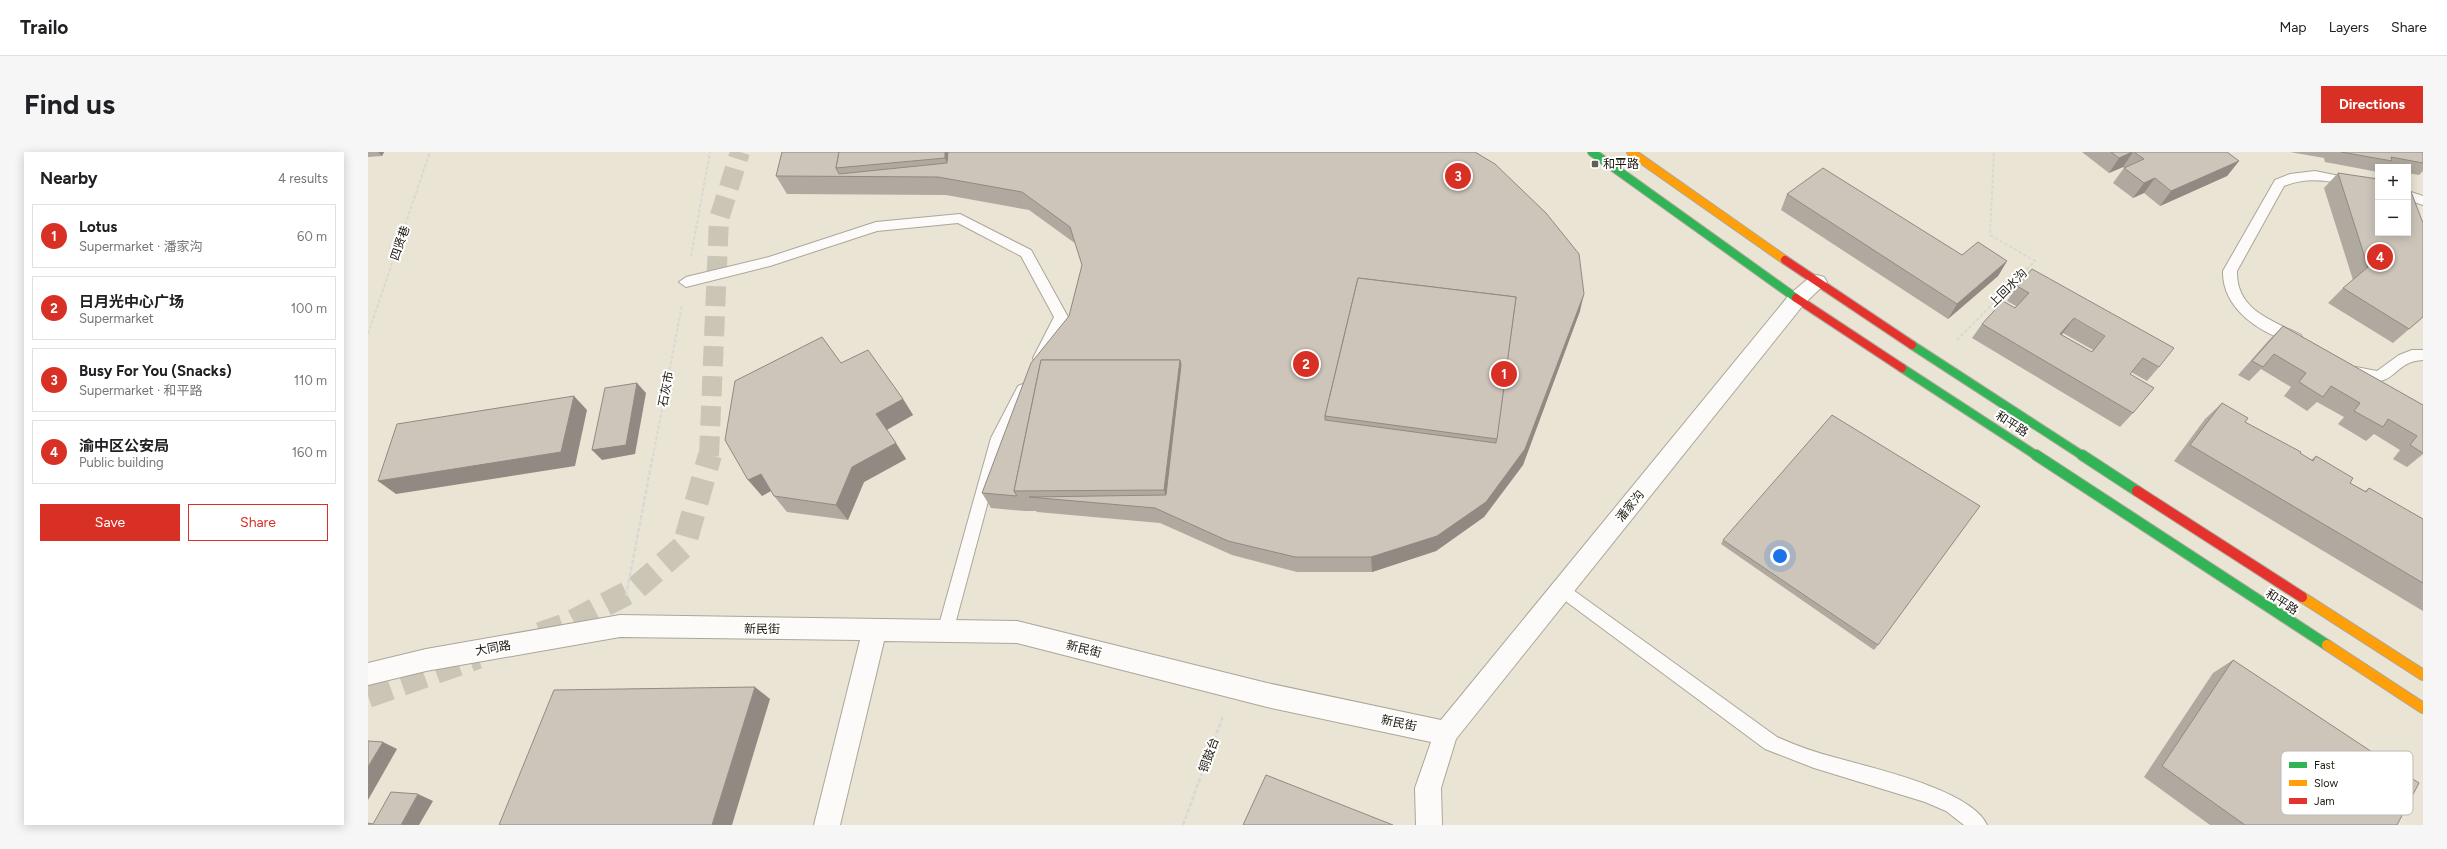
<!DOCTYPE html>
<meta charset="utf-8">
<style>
:root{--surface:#fff;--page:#f6f6f6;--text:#202124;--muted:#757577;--line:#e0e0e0;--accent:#d93025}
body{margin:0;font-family:Figtree,"Noto Sans SC",sans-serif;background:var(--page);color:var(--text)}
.controls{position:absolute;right:12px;top:12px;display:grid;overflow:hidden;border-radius:0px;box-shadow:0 2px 10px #0003}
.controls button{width:36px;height:36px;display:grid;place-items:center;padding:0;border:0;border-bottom:1px solid var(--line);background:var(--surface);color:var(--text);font:20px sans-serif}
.you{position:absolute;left:1412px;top:404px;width:14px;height:14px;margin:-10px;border:3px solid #fff;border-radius:50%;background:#1a73e8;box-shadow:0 0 0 6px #1a73e833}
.badge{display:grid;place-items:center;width:26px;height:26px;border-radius:50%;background:var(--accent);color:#fff;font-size:13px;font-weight:700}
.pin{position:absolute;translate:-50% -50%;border:2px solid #fff;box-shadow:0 1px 4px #0006}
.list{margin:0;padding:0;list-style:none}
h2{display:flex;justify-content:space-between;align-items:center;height:52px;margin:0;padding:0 16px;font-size:17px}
h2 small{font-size:13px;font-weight:400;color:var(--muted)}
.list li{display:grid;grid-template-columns:26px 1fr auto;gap:12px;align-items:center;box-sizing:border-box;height:64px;margin:0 8px 8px;padding:0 8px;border:1px solid var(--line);border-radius:0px}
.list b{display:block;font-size:15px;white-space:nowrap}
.list p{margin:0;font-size:13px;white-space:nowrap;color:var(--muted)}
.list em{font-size:13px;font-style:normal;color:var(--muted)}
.actions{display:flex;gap:8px;padding:12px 16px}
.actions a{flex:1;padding:9px 0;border:1px solid var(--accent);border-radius:0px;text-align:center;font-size:14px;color:var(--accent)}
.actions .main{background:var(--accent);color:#fff}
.map{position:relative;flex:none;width:2055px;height:673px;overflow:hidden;border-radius:0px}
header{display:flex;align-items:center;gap:24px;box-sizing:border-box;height:56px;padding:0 20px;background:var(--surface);border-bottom:1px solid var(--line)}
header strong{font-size:19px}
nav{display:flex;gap:22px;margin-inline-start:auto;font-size:14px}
.intro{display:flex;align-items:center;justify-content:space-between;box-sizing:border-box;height:96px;padding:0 24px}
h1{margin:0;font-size:28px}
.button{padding:10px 18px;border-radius:0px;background:var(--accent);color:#fff;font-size:14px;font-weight:700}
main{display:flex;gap:24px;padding:0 24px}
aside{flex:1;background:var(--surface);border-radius:0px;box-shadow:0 2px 10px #0003}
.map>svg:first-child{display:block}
</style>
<header>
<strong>Trailo</strong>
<nav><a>Map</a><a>Layers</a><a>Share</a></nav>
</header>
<div class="intro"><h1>Find us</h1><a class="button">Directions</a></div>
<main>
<aside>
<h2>Nearby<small>4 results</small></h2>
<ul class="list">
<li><span class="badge">1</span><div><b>Lotus</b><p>Supermarket · 潘家沟</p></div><em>60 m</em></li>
<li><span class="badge">2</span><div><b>日月光中心广场</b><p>Supermarket</p></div><em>100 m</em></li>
<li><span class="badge">3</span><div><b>Busy For You (Snacks)</b><p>Supermarket · 和平路</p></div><em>110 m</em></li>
<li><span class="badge">4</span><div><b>渝中区公安局</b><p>Public building</p></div><em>160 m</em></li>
</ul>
<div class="actions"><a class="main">Save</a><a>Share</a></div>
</aside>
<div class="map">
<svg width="2055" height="673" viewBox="0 0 2055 673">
<rect width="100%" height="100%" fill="#eae4d4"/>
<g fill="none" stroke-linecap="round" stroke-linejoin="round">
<path stroke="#cbc5b6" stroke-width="20" stroke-dasharray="20 10" stroke-linecap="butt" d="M341,304L351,67L372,0"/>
<g stroke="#cbc5b6" stroke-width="24" stroke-dasharray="24 12" stroke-linecap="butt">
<path d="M172,482L198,473L267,437L316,394L342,303"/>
<path d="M0,544L110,505"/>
</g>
<defs>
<g id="lane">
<path d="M1947,19L2010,32V40C1979,33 1946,21 1916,34L1869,119C1868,158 1903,168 1933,183L1935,187L1933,191L1928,192C1894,182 1854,158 1855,119L1907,28L1922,22Z"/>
<path d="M2040,39L2055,44V53L2040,48Z"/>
<path d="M592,62L663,98L700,165L677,210H667L665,206L686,165L653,104L590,71L509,79L402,114L318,135L311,130L318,125L401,105L508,70Z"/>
<path d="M2044,198H2055V208C2020,210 2031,242 1983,224L1981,220L1983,216L1988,215L2009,219L2031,203Z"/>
<path d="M655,232L660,234L662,238L637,286L585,480L583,485L577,487L571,485L569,480L623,286L650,234Z"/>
<path d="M1194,430L1409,585C1429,594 1449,601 1469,606C1504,616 1604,638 1619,673H1596L1578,659L1557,650L1446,616L1397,597L1188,442L1186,437L1188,432Z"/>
</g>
<path id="street" d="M1449,123L1456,125L1459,130L1436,152L1088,587L1073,636L1074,673H1048L1047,636L1063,590L899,555L649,491L516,489L472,673H446L492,488L252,485L58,519L0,533V511L58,497L252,463L649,469L899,531L1073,568L1422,142L1442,125Z"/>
<g id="fast-far1">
<path d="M1224,0L1428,146"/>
<path d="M1544,193L1715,304"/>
<path d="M1534,216L1669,304"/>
</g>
<g id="fast">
<path d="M1668,303L1959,493"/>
<path d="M1714,303L1769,339"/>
</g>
<path id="slow-far1" d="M1263,0L1417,108"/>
<g id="slow">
<path d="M1934,445L2055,523"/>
<path d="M1959,493L2055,556"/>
</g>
<g id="jam-far1">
<path d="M1417,108L1544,193"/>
<path d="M1428,146L1534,216"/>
</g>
<path id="jam" d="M1769,339L1934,445"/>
</defs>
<use href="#lane" stroke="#aca69a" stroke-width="2"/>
<use href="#street" stroke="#aca69a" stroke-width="2"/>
<use href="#fast-far1" stroke="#aca69a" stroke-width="10"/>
<use href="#fast" stroke="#aca69a" stroke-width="12"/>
<use href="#slow-far1" stroke="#aca69a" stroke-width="10"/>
<use href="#slow" stroke="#aca69a" stroke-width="12"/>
<use href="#jam-far1" stroke="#aca69a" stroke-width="10"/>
<use href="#jam" stroke="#aca69a" stroke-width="12"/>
<g stroke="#dad8d3" stroke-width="2" stroke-dasharray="3.5 2" stroke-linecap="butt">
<path d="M323,104L342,0"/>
<path d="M0,182L62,0"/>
<path d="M1589,188L1667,109L1622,83L1626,0"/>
<path d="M285,304L314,153"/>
</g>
<g stroke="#dad8d3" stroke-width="2.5" stroke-dasharray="4.5 2" stroke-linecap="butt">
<path d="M258,444L285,303"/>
<path d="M815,673L855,564"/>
</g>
<use href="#lane" fill="#fcfbf9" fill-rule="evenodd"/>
<use href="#street" fill="#fcfbf9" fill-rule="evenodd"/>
<use href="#fast-far1" stroke="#30b455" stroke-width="8"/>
<use href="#fast" stroke="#30b455" stroke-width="10"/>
<use href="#slow-far1" stroke="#ff9f0a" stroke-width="8"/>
<use href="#slow" stroke="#ff9f0a" stroke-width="10"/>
<use href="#jam-far1" stroke="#e5322d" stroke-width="8"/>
<use href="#jam" stroke="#e5322d" stroke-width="10"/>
</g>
<g fill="#b0a9a0" fill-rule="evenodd">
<path d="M0,0H16L14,4L0,5Z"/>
<path d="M414,0H1107L1212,159L1155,313L1116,365L1068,399L1004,420H929L864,403L792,371L669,360L668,359H657L623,356L614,341L701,164L714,113L708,92L661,58L578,43L419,42L408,24Z"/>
<path d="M1714,0H1859L1871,9L1859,24L1792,54L1776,41L1765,46L1745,31L1756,16L1755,15L1741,21Z"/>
<path d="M1922,0H2055V19L2051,23L2040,21V15H2010V20L1957,10L1956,6Z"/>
<path d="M1970,21L2055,165L2025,191L1960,151L1975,136L1985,128L1956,36Z"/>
<path d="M1419,42L1594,103L1639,109L1630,124L1580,167L1413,58Z"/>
<path d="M1649,134L1791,215L1779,229L1763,220L1762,222L1765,261L1752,275L1604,186L1614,172L1647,156L1648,154L1639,149ZM1695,181L1725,198L1724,200L1694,183Z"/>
<path d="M1915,174L2055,253V302L2039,315L2025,307L2032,298L2006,282L1998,289L1970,272L1976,265L1949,250L1939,259L1916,244L1923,235L1893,217L1881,229L1870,223L1901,188Z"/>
<path d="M473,211L535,247L545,263L519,278L538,307L496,330L480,368L419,360L406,344L403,339L394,344Z"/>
<path d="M1854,251L1877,270L1943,308L1948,304L1982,331L1997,339L2001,336L2055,367V459L1806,309L1837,267Z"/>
<path d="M1355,388L1510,493L1506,498L1353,392Z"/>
<path d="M1865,508L2029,673H1842L1776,625L1845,521Z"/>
</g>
<g fill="#908a82">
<path d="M10,0H16L14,4Z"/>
<path d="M577,0H589L586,28L577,6Z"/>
<path d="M1764,0H1765L1755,15L1741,21L1751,6Z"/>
<path d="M1871,9L1859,24L1792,54L1803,39Z"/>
<path d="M1787,26L1776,41L1765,46L1776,31Z"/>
<path d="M1639,109L1630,124L1580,167L1589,152Z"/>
<path d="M1216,142L1212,159L1155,313L1116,365L1068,399L1004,420L1003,405L1118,350Z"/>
<path d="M1706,166L1695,181L1681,196L1692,182Z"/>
<path d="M812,208L817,229L803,358L796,338Z"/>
<path d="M269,231L278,241L267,302L234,308L224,298Z"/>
<path d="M206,244L219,258L207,314L28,342L10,329Z"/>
<path d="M535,247L545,263L518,278L508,262Z"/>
<path d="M528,291L538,307L496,330L480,368L468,353L484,315Z"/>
<path d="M393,322L406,337L394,344L380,328Z"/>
<path d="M387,535L402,547L364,673H344Z"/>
<path d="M15,590L29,597L0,648V615Z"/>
<path d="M50,642L65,649L51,673H33Z"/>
</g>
<g fill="#cdc5ba" stroke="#908a82" fill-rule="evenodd">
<path d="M414,0H471L468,16L471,22L579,11L580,0H1107L1127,12L1178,61L1211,102L1216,142L1157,297L1118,350L1069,384L1003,405H927L860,389L787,356L661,345L798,343L813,213L812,208H673L646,339L649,344L614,341L663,211L701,164L714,113L702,75L654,40L570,25L408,24ZM990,126L1148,145L1128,291L957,268V264Z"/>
<path d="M471,0H577V6L468,16Z"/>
<path d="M1743,0H1764L1751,6Z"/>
<path d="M1766,0H1859L1871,9L1803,39L1787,26L1776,31L1756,16L1776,7Z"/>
<path d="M1973,0H2055V11L2023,5L2024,9Z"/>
<path d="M1455,16L1594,103L1610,90L1639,109L1589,152L1419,42Z"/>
<path d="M1970,21L2010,27V81H2040V32L2055,71V165L2041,177L1975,136L2000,115Z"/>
<path d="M1664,117L1806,196L1791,215L1775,206L1762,222L1786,236L1765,261L1614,172L1635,149L1647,156L1661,141L1649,134ZM1706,166L1737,184L1724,200L1692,182Z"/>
<path d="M990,126L1148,145L1129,287L957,264Z"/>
<path d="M1915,174L2055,253V301L2042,293L2049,284L2020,267L2015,275L1986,259L1992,251L1963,234L1955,245L1931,230L1938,221L1906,202L1895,215L1884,209Z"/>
<path d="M454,185L473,211L500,198L535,247L508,262L528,291L484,315L468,353L406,344L393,322L380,328L357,288L367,229Z"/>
<path d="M673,208H812L796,338L646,339Z"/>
<path d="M269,231L258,293L224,298L237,236Z"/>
<path d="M206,244L193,300L10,329L29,272Z"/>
<path d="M1854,251L1880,266L1877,270L1933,300L1932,301L1945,309L1948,304L1985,326L1982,331L1998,340L2001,336L2055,367V431L1822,293Z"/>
<path d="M1464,263L1612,354L1510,493L1355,388Z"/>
<path d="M1865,508L2051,631L2029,673H1877L1794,614Z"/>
<path d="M387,535L344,673H131L186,538Z"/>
<path d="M0,589L15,590L0,615Z"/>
<path d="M898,623L1025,673H875Z"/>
<path d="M23,640L50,642L33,673H0V671L5,672Z"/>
</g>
<rect fill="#645f53" stroke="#fff" stroke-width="1.5" x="1223" y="8" width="8" height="8" rx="2"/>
<g text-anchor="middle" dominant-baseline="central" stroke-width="4" stroke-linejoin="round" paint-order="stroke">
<g font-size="12" fill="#1c180d" stroke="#fff" text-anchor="start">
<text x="1235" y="12">和平路</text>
</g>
<g font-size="12" fill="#1c180d" stroke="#fff">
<text transform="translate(32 91) rotate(-71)">四贤巷</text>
<text transform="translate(1640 136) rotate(-45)">上回水沟</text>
<text transform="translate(298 237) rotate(-79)">石灰市</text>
<text transform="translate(1644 272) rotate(33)">和平路</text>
<text transform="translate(1262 354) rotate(-51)">潘家沟</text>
<text transform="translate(1914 450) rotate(33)">和平路</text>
<text transform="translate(394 477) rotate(1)">新民街</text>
<text transform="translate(125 496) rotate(-10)">大同路</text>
<text transform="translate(716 497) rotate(14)">新民街</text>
<text transform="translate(1031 571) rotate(12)">新民街</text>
<text transform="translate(841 603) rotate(-70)">铜鼓台</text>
</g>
</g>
<rect x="1913" y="599" width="132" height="64" rx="6" fill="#fff" stroke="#bbbab6" stroke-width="1"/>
<rect x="1921" y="610" width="18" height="6" fill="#30b455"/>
<rect x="1921" y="628" width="18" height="6" fill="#ff9f0a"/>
<rect x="1921" y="646" width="18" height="6" fill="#e5322d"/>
<g font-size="11" fill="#1c180d">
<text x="1946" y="617">Fast</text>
<text x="1946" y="635">Slow</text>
<text x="1946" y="653">Jam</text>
</g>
</svg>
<div class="controls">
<button>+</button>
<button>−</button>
</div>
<div class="you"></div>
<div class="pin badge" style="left:1136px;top:222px">1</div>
<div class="pin badge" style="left:938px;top:212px">2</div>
<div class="pin badge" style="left:1090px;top:24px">3</div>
<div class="pin badge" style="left:2012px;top:105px">4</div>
</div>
</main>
